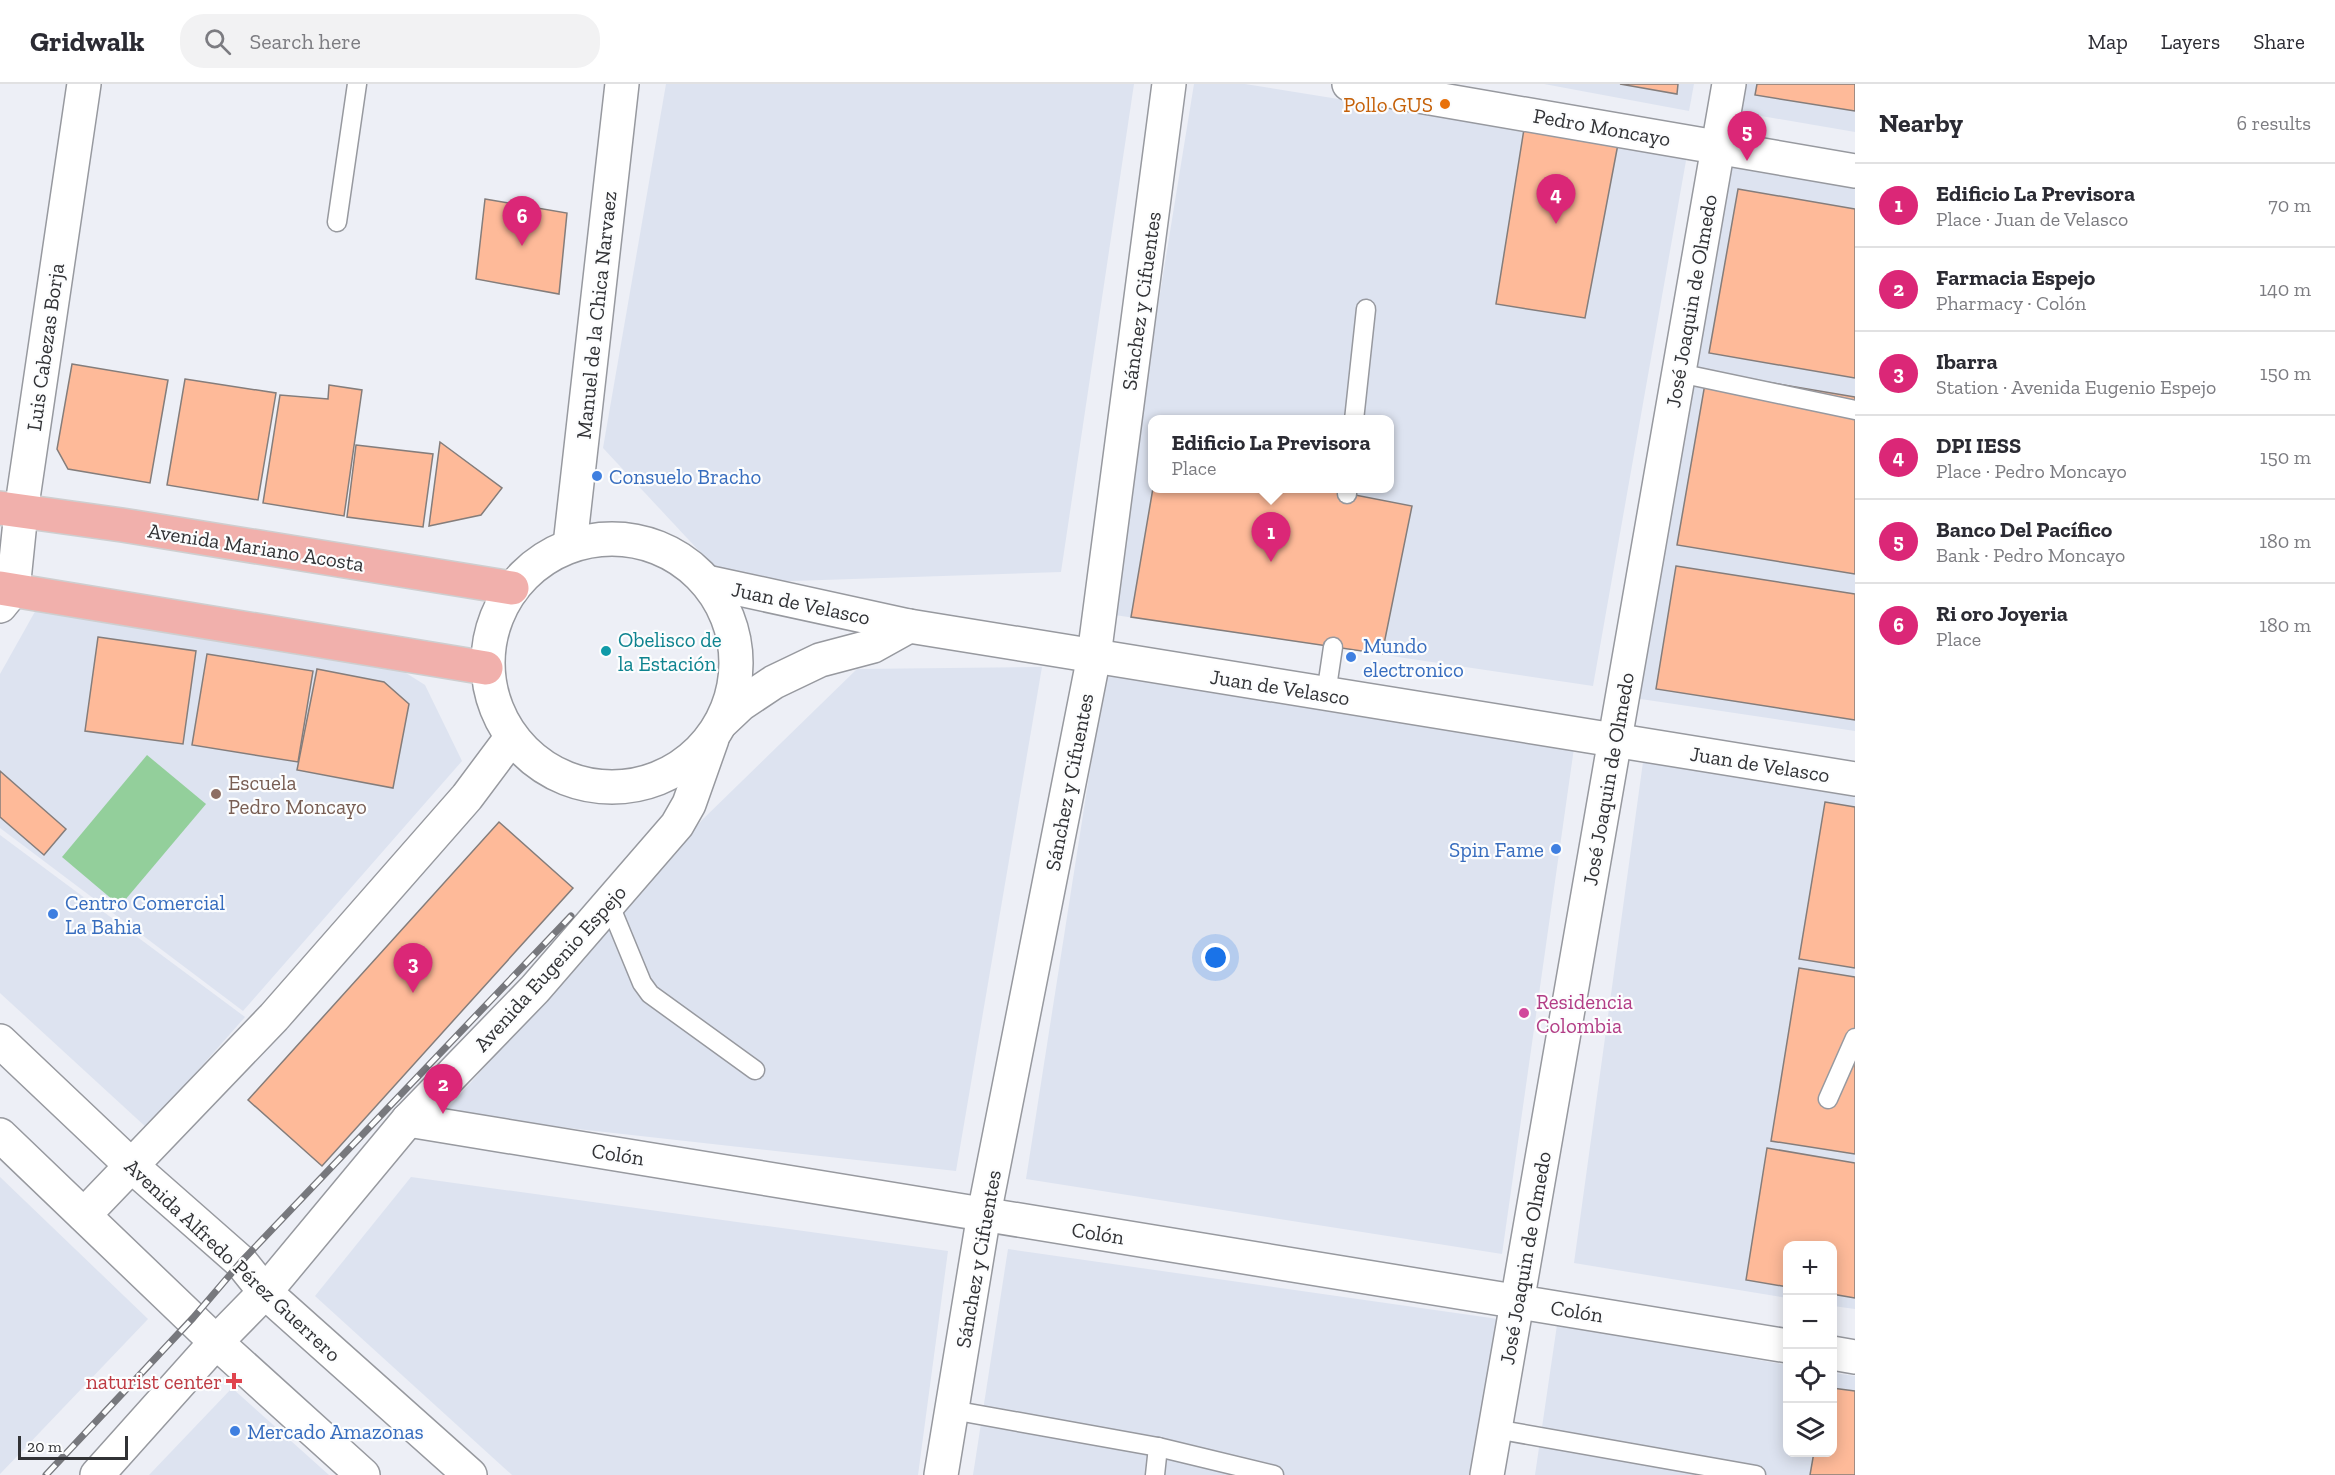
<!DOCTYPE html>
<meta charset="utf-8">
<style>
:root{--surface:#fff;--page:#f2f2f3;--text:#2b2b33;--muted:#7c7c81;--line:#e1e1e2;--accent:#db2777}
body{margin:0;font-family:"Zilla Slab",serif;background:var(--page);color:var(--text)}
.controls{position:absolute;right:18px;bottom:18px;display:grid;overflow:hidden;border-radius:12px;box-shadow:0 3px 15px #0003}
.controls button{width:54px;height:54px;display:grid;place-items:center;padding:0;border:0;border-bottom:2px solid var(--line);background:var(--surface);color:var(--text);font:30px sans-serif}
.scale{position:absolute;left:18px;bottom:15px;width:110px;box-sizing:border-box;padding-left:6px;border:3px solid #313235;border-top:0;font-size:16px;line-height:21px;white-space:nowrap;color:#313235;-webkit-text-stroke:4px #fcfdfe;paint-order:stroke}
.you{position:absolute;left:1216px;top:874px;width:21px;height:21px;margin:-15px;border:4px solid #fff;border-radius:50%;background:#1a73e8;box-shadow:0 0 0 9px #1a73e833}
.badge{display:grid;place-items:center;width:39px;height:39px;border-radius:50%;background:var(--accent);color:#fff;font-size:20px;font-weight:700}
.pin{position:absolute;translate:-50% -50px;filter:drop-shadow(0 2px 3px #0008)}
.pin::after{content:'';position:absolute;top:32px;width:21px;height:18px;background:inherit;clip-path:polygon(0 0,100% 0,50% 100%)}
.popup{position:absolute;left:1148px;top:331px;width:246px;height:78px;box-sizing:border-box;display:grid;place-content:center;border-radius:12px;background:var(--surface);filter:drop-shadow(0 2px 4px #0005);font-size:20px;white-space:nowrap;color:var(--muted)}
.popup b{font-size:22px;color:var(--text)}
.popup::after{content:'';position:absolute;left:50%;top:100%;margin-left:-12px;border:12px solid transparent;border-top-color:var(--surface)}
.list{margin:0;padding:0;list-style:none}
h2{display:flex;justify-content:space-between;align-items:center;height:78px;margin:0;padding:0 24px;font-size:26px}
h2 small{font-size:20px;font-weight:400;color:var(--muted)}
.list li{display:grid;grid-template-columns:39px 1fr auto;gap:18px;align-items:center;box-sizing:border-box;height:84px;padding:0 24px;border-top:2px solid var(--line)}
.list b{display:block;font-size:22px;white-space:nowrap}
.list p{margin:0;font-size:20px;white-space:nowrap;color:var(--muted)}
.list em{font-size:20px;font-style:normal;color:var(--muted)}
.icon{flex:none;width:33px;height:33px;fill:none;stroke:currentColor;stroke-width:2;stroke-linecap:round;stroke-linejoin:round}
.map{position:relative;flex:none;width:1855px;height:1391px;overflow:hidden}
header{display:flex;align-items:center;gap:36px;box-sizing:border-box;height:84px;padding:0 30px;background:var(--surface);border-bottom:2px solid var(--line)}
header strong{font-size:28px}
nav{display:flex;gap:33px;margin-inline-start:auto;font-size:21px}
.search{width:420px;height:54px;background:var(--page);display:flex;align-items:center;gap:15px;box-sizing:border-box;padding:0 21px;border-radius:24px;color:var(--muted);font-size:22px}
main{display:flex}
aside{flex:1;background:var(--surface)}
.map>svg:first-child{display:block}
</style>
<header>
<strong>Gridwalk</strong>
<div class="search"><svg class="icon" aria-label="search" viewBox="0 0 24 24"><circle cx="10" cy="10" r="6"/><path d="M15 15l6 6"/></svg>Search here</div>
<nav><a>Map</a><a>Layers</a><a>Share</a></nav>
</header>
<main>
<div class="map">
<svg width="1855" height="1391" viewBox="0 0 1855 1391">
<rect width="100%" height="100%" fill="#edeff6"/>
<g fill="#dde3f0" fill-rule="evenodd">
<path d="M666,0H1134L1061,488L729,499L603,364Z"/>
<path d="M1194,0H1245L1687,71L1593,602L1108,530ZM1152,336H1390V404H1152Z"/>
<path d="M1544,0H1694L1689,27Z"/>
<path d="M1743,0H1855V48L1738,28Z"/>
<path d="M1731,83L1855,104V647L1634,614Z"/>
<path d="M37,524L387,577L425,601L462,677L243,927L0,744V590Z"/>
<path d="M1042,583L956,1087L443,1030L702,736L857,585Z"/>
<path d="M1105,590L1574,664L1502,1170L1026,1095Z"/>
<path d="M1643,678L1855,713V1225L1833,1222L1832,1162H1788L1787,1214L1574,1179Z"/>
<path d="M0,751L245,933L147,1044L0,909Z"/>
<path d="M0,1093L148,1235L0,1390Z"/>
<path d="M411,1093L948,1167L918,1391H512L315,1212Z"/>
<path d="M1008,1165L1505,1236L1484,1391H973Z"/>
<path d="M1557,1241L1787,1281L1788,1368H1832L1833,1289L1855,1292V1391H1535Z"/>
<path d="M232,1304L329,1391H149Z"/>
</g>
<path fill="#93cf9b" d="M147,671L206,720L120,822L62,773Z"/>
<g fill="#feba99" stroke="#847d7b" stroke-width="1.5">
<path d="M1620,0H1678L1677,10Z"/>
<path d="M1757,0H1855V27L1755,11Z"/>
<path d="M1524,45L1618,60L1585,234L1496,220Z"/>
<path d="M1738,105L1855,125V294L1709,269Z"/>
<path d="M485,115L567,129L559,210L476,195Z"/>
<path d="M72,280L168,296L150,399L68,385L57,365Z"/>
<path d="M1707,288L1855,313V490L1677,461Z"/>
<path d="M185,295L276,309L258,416L167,401Z"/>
<path d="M329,301L362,306L344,432L263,419L280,311L328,315Z"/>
<path d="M440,358L502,404L481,431L429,442Z"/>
<path d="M356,361L433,370L423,443L347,433Z"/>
<path d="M1153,404H1319L1412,422L1382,570L1131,533Z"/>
<path d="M1676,482L1855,510V636L1656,605Z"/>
<path d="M98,553L196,567L183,660L85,647Z"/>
<path d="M207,570L313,587L298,678L192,661Z"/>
<path d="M317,585L384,598L409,620L393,704L297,686Z"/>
<path d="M0,687L66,745L44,771L0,733Z"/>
<path d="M1825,718L1855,723V884L1799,875Z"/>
<path d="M499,738L573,804L322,1082L248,1016Z"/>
<path d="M1799,884L1855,893V1070L1771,1057Z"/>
<path d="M1767,1064L1855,1079V1214L1832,1210V1162H1788V1203L1746,1196Z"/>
<path d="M1832,1304L1855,1307V1391H1810L1814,1368H1832Z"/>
</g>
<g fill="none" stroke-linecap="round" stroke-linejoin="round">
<defs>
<g id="lane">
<path d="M337,138L357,0"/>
<path d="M1679,289L1855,326"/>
<path d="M1354,336L1366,225"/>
<path d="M1347,410V404"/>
<path d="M1326,610L1333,563"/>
<path d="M609,819L642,899L650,910L755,986"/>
<path d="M1828,1015L1855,954"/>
<path d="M952,1326L1158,1363L1274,1391"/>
<path d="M1495,1345L1756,1391"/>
<path d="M1155,1391L1158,1363"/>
</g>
<g id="street">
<path d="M1349,0L1855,87"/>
<circle cx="612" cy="579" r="124"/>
<path d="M570,461L622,0"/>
<path d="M707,498L909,542L1855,695"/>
<path d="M0,522L13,506L21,428L84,0"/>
<path d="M723,637L741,620L774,598L820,576L873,562L909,542"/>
<path d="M408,1036L1788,1262"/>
<path d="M84,1131L274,933L467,713L511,654"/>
<path d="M1832,1269L1855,1273"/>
<path d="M97,1391L216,1258L265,1208L408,1036L535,905L677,741L689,720L712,655"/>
<path d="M941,1391L984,1130L1094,572L1169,0"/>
<path d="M1487,1391L1729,0"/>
</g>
<g id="secondary">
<path d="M0,957L133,1083L241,1178L265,1208L470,1391"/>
<path d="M0,1051L216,1258L363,1391"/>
</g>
<g id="primary">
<path d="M0,424L122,441L512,504"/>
<path d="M0,504L486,584"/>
</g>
</defs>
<use href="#lane" stroke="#97999f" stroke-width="21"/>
<use href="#street" stroke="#97999f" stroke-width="36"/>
<use href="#secondary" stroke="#97999f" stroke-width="36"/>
<use href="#primary" stroke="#cececf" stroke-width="36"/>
<use href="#lane" stroke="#fff" stroke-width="18"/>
<use href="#street" stroke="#fff" stroke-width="33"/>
<use href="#secondary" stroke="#fff" stroke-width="33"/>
<use href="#primary" stroke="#f1b0ac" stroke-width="33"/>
<defs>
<path id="rail" d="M46,1391L193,1234L241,1178L571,832"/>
</defs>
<use href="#rail" stroke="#77787d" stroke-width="7"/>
<use href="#rail" stroke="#fcfdfe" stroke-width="4.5" stroke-dasharray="14" stroke-linecap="butt"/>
</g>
<circle fill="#e8710a" stroke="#fcfdfe" stroke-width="2" cx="1445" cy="20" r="6"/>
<g fill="#3f7fe0" stroke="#fcfdfe" stroke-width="2">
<circle cx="597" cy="392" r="6"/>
<circle cx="1351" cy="573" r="6"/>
<circle cx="1556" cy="765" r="6"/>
<circle cx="53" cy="830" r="6"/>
<circle cx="235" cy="1347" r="6"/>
</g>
<circle fill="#0f9aa8" stroke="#fcfdfe" stroke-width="2" cx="606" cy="567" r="6"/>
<circle fill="#8d6e63" stroke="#fcfdfe" stroke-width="2" cx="216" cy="710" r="6"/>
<circle fill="#d1479c" stroke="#fcfdfe" stroke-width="2" cx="1524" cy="929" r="6"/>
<path fill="#e0444e" stroke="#fcfdfe" stroke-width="2" d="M231 1288h6v6h6v6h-6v6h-6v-6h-6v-6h6z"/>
<g text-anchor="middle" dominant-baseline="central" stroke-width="4.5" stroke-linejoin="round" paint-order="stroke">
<g font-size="21" fill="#c56008" stroke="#fcfdfe" text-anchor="end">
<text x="1433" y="20">Pollo GUS</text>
</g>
<g font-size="21" fill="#313235" stroke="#fcfdfe">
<text transform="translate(1602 43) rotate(10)">Pedro Moncayo</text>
<text transform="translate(1141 217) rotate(-82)">Sánchez y Cifuentes</text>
<text transform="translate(1691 217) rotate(-80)">José Joaquin de Olmedo</text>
<text transform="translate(596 231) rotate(-84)">Manuel de la Chica Narvaez</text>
<text transform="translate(45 263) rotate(-82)">Luis Cabezas Borja</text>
<text transform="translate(256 463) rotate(9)">Avenida Mariano Acosta</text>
<text transform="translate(801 519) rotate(12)">Juan de Velasco</text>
<text transform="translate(1280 603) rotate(9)">Juan de Velasco</text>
<text transform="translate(1760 680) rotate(9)">Juan de Velasco</text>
<text transform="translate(1608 695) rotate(-80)">José Joaquin de Olmedo</text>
<text transform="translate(1069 698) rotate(-79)">Sánchez y Cifuentes</text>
<text transform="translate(550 884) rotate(-48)">Avenida Eugenio Espejo</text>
<text transform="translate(618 1070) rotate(9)">Colón</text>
<text transform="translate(1098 1149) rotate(9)">Colón</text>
<text transform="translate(1525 1174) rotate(-80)">José Joaquin de Olmedo</text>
<text transform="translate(978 1175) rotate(-80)">Sánchez y Cifuentes</text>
<text transform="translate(233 1176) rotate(43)">Avenida Alfredo Pérez Guerrero</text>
<text transform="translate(1577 1227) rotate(9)">Colón</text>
</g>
<g font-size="21" fill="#366cbe" stroke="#fcfdfe" text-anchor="start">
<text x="609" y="392">Consuelo Bracho</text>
<text x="1363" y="561">Mundo<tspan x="1363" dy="24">electronico</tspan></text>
<text x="1544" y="765" text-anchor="end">Spin Fame</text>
<text x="65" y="818">Centro Comercial<tspan x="65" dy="24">La Bahia</tspan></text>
<text x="247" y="1347">Mercado Amazonas</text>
</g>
<g font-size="21" fill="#0d838f" stroke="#fcfdfe" text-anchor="start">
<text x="618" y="555">Obelisco de<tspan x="618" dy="24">la Estación</tspan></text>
</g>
<g font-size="21" fill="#785e54" stroke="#fcfdfe" text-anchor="start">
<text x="228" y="698">Escuela<tspan x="228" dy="24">Pedro Moncayo</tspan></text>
</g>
<g font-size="21" fill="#b23c85" stroke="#fcfdfe" text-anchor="start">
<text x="1536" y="917">Residencia<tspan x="1536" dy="24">Colombia</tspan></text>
</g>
<g font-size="21" fill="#be3a42" stroke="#fcfdfe" text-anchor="end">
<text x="222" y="1297">naturist center</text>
</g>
</g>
</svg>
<div class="controls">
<button>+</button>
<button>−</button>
<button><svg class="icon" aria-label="locate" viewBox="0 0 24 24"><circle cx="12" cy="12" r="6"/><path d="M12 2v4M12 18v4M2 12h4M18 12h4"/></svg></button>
<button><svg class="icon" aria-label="layers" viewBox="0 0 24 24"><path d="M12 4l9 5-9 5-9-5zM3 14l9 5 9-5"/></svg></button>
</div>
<div class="scale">20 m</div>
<div class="you"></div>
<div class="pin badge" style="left:1271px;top:478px">1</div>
<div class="popup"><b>Edificio La Previsora</b>Place</div>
<div class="pin badge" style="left:443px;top:1030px">2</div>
<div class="pin badge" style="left:413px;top:909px">3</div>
<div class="pin badge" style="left:1556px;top:140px">4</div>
<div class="pin badge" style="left:1747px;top:77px">5</div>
<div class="pin badge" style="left:522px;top:162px">6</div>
</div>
<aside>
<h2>Nearby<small>6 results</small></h2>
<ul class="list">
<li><span class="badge">1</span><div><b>Edificio La Previsora</b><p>Place · Juan de Velasco</p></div><em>70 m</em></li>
<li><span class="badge">2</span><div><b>Farmacia Espejo</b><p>Pharmacy · Colón</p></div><em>140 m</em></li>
<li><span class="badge">3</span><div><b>Ibarra</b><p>Station · Avenida Eugenio Espejo</p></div><em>150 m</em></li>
<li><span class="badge">4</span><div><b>DPI IESS</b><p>Place · Pedro Moncayo</p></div><em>150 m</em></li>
<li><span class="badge">5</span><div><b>Banco Del Pacífico</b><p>Bank · Pedro Moncayo</p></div><em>180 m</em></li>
<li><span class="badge">6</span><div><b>Ri oro Joyeria</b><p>Place</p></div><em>180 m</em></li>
</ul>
</aside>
</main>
